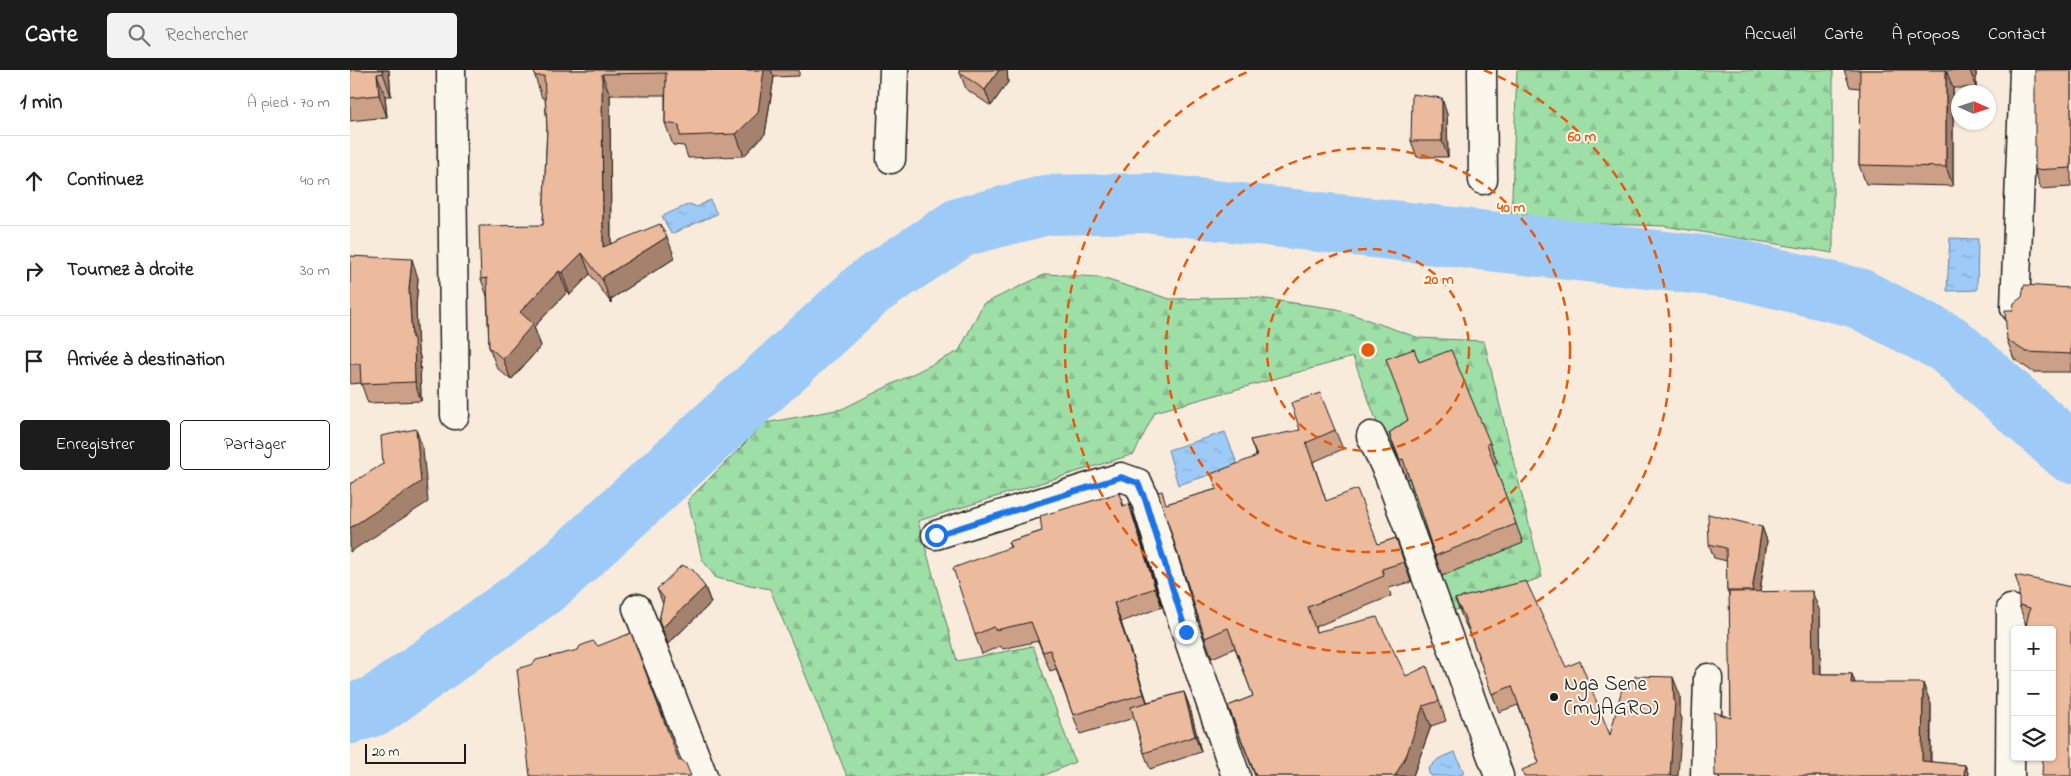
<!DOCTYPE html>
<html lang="fr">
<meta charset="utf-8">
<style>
:root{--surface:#fff;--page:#f2f2f2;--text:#222;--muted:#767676;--line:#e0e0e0;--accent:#1c1c1c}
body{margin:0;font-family:"Indie Flower",sans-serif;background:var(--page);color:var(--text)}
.controls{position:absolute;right:15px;bottom:15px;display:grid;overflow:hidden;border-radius:5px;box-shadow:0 1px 4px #0004}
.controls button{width:45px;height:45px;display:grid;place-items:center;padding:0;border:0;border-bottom:1px solid var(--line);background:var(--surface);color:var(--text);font:25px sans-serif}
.compass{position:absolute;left:1601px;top:15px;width:45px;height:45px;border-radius:50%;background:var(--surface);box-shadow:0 1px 4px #0004;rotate:93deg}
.scale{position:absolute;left:15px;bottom:12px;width:101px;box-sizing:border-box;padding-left:5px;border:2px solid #1c1c1c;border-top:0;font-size:14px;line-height:18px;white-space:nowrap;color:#1c1c1c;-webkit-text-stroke:4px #fbf7ec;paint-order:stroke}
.stop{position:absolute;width:15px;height:15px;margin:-11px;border:4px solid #1a73e8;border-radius:50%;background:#fff}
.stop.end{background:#1a73e8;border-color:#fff;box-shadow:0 1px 5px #0008}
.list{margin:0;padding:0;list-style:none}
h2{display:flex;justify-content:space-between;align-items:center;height:65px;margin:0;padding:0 20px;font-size:21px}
h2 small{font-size:16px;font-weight:400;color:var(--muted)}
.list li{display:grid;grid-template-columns:32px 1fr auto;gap:15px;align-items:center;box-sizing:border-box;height:90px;padding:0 20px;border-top:1px solid var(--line)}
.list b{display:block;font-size:19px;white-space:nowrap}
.list em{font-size:16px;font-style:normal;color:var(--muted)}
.actions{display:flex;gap:10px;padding:15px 20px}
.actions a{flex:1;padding:11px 0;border:1px solid var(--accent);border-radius:5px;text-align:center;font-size:18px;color:var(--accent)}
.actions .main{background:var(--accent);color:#fff}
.icon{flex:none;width:28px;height:28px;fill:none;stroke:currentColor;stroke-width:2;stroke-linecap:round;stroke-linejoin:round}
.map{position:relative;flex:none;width:1721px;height:706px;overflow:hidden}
header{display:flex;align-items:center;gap:30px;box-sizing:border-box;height:70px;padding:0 25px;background:var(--accent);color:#fff}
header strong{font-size:24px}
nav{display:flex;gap:28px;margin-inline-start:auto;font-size:18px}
.search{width:350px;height:45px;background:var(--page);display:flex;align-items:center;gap:12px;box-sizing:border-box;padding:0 18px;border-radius:5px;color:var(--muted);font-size:19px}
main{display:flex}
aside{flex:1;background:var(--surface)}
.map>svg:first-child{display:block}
</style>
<header>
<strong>Carte</strong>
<div class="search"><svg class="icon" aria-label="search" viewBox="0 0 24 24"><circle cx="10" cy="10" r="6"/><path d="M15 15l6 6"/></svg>Rechercher</div>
<nav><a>Accueil</a><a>Carte</a><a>À propos</a><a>Contact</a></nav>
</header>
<main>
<aside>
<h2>1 min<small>À pied · 70 m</small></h2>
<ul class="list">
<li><svg class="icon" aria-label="ahead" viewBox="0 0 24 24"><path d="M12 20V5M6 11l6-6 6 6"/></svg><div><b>Continuez</b></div><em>40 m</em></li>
<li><svg class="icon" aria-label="right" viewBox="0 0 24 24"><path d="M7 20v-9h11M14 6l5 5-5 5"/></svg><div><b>Tournez à droite</b></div><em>30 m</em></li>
<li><svg class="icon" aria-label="arrive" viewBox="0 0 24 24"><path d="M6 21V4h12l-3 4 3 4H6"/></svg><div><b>Arrivée à destination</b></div></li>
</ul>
<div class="actions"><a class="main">Enregistrer</a><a>Partager</a></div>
</aside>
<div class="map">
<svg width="1721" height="706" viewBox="0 0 1721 706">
<defs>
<pattern id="forest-firs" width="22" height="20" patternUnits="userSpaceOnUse" patternTransform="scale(1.25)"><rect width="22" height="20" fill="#9edfa8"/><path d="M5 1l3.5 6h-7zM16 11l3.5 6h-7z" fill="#88bf90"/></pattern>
<pattern id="water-ripples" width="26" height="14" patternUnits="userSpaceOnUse" patternTransform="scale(1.25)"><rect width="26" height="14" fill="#9dcaf7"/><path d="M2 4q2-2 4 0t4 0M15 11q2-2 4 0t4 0" fill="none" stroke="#87add3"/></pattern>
</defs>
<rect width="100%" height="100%" fill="#f8ebdc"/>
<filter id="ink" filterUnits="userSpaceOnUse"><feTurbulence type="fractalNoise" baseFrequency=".02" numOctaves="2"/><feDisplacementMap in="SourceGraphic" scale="10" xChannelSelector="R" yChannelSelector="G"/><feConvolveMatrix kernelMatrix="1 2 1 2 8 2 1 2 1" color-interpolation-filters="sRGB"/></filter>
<g filter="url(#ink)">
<g fill="url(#forest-firs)" stroke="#5d7e62">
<path d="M1167,0H1483V183L1314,156L1161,151Z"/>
<path d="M696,204L748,207L820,229L901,227L987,239L1069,268L1134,271L1192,507L1101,542L1054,426L1003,287L805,342L784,384L568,451L607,591L683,576L725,692L693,706H497L420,519L366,508L352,489L338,430L415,353L492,339L609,281L633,234Z"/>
</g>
<g fill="url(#water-ripples)" stroke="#69849f">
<path d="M360,130L367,144L321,164L312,146L340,134L347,137Z"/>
<path d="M1600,168L1628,169L1627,220L1597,221Z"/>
<path d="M875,362L888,396L828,415L818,380Z"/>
<path d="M1105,682L1114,703L1110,706H1080L1078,699L1088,689Z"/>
</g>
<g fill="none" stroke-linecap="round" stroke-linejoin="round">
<path stroke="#9dcaf7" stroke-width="60" d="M0,644L27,635L197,513L520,217L611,157L697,135L801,133L1387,199L1508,228L1598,274L1721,383"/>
<defs>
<g id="minor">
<path d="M101,0L105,345"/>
<path d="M1132,0L1133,110"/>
<path d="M541,89L544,0"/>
<path d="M1665,238L1674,0"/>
<path d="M1021,366L1039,405L1149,706"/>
<path d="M586,465L771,407L788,413L795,429L836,562L886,706"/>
<path d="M287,538L353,706"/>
<path d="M1355,706L1358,608"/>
<path d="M1660,706L1661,539"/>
</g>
</defs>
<use href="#minor" stroke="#1c1c1c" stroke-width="31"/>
<use href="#minor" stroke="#fbf7ec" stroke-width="28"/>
</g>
<g fill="#cba087" stroke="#1c1c1c">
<path d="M0,0H39L41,26H35L37,47L0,51Z"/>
<path d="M184,0H449V6L424,7L415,64L394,86L338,88L334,76L323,75L315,53V25H260L261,174L325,188L261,229V233L240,204L220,225L217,222L184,257L191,276L161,310L147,298L139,277L137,226L131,209L193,155L197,57L195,28H192L185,6Z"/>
<path d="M609,0H657L658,12L641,36L616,19Z"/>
<path d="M1494,0H1626V18H1603V116L1516,114L1509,95L1510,18L1500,17Z"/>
<path d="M1721,0V117L1691,119L1685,100Z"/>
<path d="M1097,44L1098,87H1067L1061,71Z"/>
<path d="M0,186L68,208L66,238L68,280L70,287L71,331L18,333L11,313L0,314Z"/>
<path d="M1721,216V302H1683L1664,289L1657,270L1663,240L1720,218Z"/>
<path d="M1069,292L1140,373L1147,392L1144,394L1173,473L1092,506L1059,408L1057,409L1046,383L1039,363L1058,350Z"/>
<path d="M985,360L993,379L963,392L976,431L1028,474L1046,468L1061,512L1039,518L1041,526L965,557L966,562L1056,606L1084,616L1096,651L1081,656L1063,706H905L878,636L903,626L885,578L862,588L855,568L816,434L867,419L906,386L900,370Z"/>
<path d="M769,423L774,436L779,434L786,453L812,537L771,552L797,632L834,622L840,638L851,682L800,699L794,683L784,648L730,664L706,599L700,601L688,571L653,579L650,576L632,584L625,565L660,477L658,472L692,461Z"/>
<path d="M1412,457L1417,471L1410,521L1470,542L1471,604H1502L1505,613L1581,634V692L1615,695L1619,706H1365L1381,648L1380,528L1377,521V491L1364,488L1359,474Z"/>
<path d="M355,517L361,533L318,574L309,550L313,534L307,519Z"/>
<path d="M1721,517L1702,560L1676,555L1669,535Z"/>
<path d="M1105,529L1216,597L1260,665L1330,625V644L1332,649L1189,693L1168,635L1149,642L1120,564L1112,547Z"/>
</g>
<g fill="#a5826e" stroke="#1c1c1c">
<path d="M32,0H39L41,26L33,3Z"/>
<path d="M414,0H421L424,7L415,64L394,86L386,64Z"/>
<path d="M649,0H657L658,12L641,36L635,20Z"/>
<path d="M1596,0L1603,18V116L1596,97Z"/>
<path d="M1620,0H1626V18Z"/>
<path d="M27,4L35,26L37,47L29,25Z"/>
<path d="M252,4L260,25L261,199L253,177Z"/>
<path d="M1092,28L1097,44L1098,87L1092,71Z"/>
<path d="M317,167L325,188L261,229V233L253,211V207Z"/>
<path d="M232,183L240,204L220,225L212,203Z"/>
<path d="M62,189L68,208L66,238L68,280L70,287L71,331L65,312L62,268L59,219Z"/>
<path d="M209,201L217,222L184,257L191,276L161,310L153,289L170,242Z"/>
<path d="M66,359L73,379L78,432L0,482V458Z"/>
<path d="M779,434L786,453L812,537L805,518Z"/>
<path d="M1412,457L1417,471L1408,536L1402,521Z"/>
<path d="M355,517L361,533L318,574L312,558Z"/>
<path d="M1462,521L1470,542L1471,625L1463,604Z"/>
<path d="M764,533L771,552L801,643L794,624Z"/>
<path d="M1502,604L1509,626L1501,613Z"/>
<path d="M1323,607L1330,625V644L1332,649L1328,706H1320L1324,630Z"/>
<path d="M1573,613L1581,634L1580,706L1572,691Z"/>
<path d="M834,622L840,638L851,682L845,666Z"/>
<path d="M1073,636L1081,656L1064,703L1063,706H1045Z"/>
<path d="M1615,695L1619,706H1614Z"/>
</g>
<g fill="#ecba9d" stroke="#1c1c1c">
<path d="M0,0H32L33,3L27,4L29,25L0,28Z"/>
<path d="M184,0H414L408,43L386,64L330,66L329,55L315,53L316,3L252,4L253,177L310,154L317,167L253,207V211L232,183L212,203L209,201L170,242L183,254L153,289L139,277L137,208L131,209L129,156L193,155L197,57L194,6H185Z"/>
<path d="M609,0H649L635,20L610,3Z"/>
<path d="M1510,0H1596V97L1509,95Z"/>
<path d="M1685,0H1721V98L1685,100Z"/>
<path d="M1062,24L1092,28V71H1061Z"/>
<path d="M0,186L62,189L59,219L62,268H64L65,312L11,314L10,294H0Z"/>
<path d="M1674,215L1720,218V216H1721V284L1676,282L1657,270L1655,240H1663L1664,233L1672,227Z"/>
<path d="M1064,279L1069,292L1101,280L1140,373L1137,374L1166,454L1085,486L1053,389L1050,390L1039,363L1058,350L1036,289Z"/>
<path d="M970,323L985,360L956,373L976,431L1007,419L1028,474L1046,468L1054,492L1032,499L1034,506L958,537L966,562L1027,547L1056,606L1077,596L1089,631L1073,636L1057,684L1045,706H906L878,636L903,626L878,558L855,568L808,422L812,421L816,434L867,419L861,404L907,386L900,370L950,360L941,333Z"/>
<path d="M66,359L71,412L0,458V414L33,394L31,366Z"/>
<path d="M769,423L773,436L779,434L805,518L764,533L794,624L723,645L700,580L693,582L681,552L646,560L643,557L625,565L603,498L661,477L658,472L692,461L690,446Z"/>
<path d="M1358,444L1412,457L1402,521H1377L1376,478L1359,474Z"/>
<path d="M332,495L343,500L355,517L312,558L309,550L314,528L307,519Z"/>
<path d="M1665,505L1721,517V706H1692L1693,687H1702V560H1675L1680,538L1669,535V518Z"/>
<path d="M1176,511L1216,597L1230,591L1260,665L1274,611H1285V606L1323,607L1324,630L1325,631L1320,706H1174L1172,700L1189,693L1162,616L1142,624L1114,546L1105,529Z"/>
<path d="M1462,521L1463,604H1502L1501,613H1573L1572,691L1615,695L1614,706H1365L1364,642L1381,648L1379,522Z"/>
<path d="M281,563L329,691L332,690L336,694L341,706H180L167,599L183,594L186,590L228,580L230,576L243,571L248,576Z"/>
<path d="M834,622L845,666L794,683L781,637Z"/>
</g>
</g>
<g fill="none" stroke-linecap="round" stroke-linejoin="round" filter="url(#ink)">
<path stroke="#1a73e8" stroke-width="6" d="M586,465L771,407L788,413L795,429L836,562"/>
</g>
<g fill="none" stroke="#e8590c" stroke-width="2.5" stroke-dasharray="9 6">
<circle cx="1018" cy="280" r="101"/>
<circle cx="1018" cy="280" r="202"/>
<path d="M1134 0A303 303 0 1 1 902 0"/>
</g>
<circle fill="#1c1c1c" stroke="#fbf7ec" stroke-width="2" cx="1204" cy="627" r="5"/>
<g text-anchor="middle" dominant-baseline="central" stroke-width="4" stroke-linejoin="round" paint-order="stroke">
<g font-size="21" fill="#1c1c1c" stroke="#fbf7ec" text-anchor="start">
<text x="1214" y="615">Nga Sene<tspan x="1214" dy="24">(myAGRO)</tspan></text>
</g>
</g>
<circle cx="1018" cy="280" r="8" fill="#e8590c" stroke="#fbf7ec" stroke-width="2.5"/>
<g font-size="15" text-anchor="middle" font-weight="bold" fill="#e8590c" stroke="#fbf7ec" stroke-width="4" stroke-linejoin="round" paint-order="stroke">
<text x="1232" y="71">60 m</text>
<text x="1161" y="142">40 m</text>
<text x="1089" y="214">20 m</text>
</g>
</svg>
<div class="controls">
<button>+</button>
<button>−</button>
<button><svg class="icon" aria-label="layers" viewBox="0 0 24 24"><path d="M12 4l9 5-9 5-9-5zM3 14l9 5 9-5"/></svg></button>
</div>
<svg class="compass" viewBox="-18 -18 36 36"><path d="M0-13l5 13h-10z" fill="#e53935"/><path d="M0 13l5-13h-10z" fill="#767676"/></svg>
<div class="scale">20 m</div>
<div class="stop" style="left:586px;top:465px"></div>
<div class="stop end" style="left:836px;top:562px"></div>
</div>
</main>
